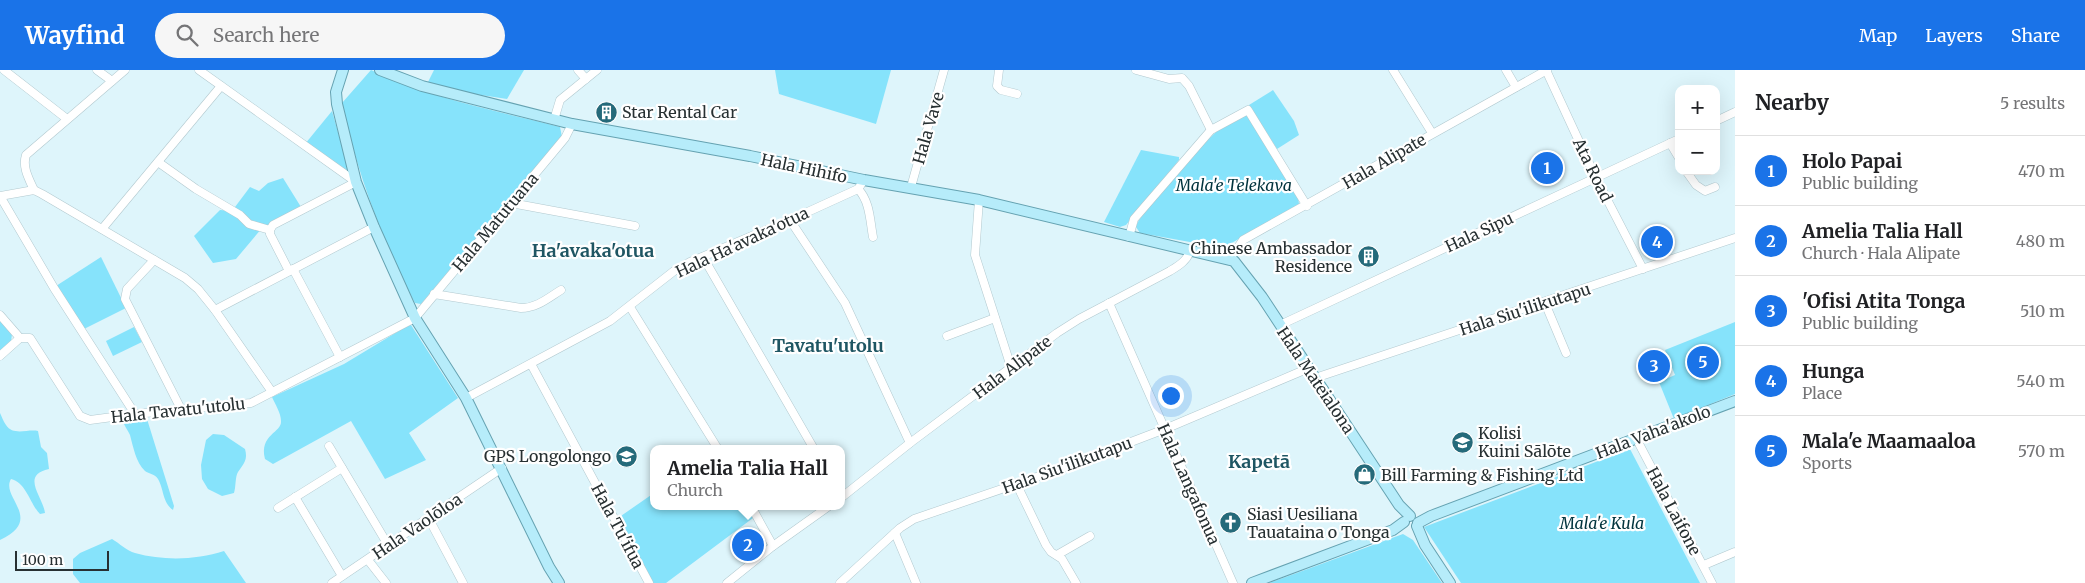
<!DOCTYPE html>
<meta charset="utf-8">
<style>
:root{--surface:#fff;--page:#f6f6f6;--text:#202124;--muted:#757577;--line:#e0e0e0;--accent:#1a73e8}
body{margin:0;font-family:Merriweather,serif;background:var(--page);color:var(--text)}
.controls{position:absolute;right:15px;top:15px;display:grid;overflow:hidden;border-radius:10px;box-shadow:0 5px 20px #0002}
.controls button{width:45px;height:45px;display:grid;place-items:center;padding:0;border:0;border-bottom:1px solid var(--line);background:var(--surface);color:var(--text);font:25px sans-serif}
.scale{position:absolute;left:15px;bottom:12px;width:94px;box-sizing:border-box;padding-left:5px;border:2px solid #273032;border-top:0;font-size:14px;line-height:18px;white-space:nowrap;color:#273032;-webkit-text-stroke:4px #fff;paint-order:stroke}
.you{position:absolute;left:1170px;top:325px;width:18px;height:18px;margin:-12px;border:4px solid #fff;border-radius:50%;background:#1a73e8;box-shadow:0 0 0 8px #1a73e833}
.badge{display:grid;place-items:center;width:32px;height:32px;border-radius:50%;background:var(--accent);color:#fff;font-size:16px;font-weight:700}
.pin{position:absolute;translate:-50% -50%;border:2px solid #fff;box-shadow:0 1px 5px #0006}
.popup{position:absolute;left:650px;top:375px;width:195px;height:65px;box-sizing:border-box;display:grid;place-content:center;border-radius:10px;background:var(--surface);filter:drop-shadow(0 1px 4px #0005);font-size:16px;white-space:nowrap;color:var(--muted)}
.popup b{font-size:19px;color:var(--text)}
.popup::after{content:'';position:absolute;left:50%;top:100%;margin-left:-10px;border:10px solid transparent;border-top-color:var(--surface)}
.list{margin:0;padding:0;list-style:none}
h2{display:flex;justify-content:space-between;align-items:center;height:65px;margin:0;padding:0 20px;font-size:21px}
h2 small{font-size:16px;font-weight:400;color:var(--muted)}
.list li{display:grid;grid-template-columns:32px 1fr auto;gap:15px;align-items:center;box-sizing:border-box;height:70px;padding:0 20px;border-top:1px solid var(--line)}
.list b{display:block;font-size:19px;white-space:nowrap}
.list p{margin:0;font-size:16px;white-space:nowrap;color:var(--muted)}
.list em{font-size:16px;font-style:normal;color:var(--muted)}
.icon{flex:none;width:28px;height:28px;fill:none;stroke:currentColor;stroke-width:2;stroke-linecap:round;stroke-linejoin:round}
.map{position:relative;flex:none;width:1735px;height:513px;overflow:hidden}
header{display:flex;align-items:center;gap:30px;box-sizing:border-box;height:70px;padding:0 25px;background:var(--accent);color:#fff}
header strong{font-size:24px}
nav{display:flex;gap:28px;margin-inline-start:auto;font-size:18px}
.search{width:350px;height:45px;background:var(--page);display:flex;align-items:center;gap:12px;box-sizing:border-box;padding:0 18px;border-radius:28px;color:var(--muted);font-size:19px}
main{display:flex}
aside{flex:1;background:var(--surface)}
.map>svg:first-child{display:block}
</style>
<header>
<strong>Wayfind</strong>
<div class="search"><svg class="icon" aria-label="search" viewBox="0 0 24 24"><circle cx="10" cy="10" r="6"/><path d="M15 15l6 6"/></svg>Search here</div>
<nav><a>Map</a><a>Layers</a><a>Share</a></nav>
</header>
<main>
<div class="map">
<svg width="1735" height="513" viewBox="0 0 1735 513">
<rect width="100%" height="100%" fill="#def5fb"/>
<g fill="#86e3fb">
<path d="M371,0C429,28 498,41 560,57L562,67L421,234L415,233C382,170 357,103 342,33Z"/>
<path d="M434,0H524L507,29L468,23L428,12Z"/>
<path d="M775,0H891L876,54L779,24Z"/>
<path d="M1273,20L1294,51L1299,65L1277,79L1249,35Z"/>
<path d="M332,41L349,101L345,103L305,74Z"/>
<path d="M1245,45L1247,46L1298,127L1299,134L1223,178L1140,163L1136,157C1139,143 1201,75 1215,63C1222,56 1235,48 1245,45Z"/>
<path d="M1141,80L1179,87V90L1126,155L1120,157L1104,152Z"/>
<path d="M283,108L301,137L283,148L262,158L236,189L213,193L194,166L220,140L232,141L250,117L259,121L268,113Z"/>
<path d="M101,187L126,238L84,259L56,216Z"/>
<path d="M0,250L12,264L11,272L0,282Z"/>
<path d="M1735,252V324L1674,349L1659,312L1675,305L1665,280Z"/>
<path d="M411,255L458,328L409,363L426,390L385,409L351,351L273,394L265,389C259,364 282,363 281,351C281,343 275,334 272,327L344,294L407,256Z"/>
<path d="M134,257L142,272L113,286L106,271Z"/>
<path d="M0,343C2,347 3,351 6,355C13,366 27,359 38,361L41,377L47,383L49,399C20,405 43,427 45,443L40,444C30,434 26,412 11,409C0,427 45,449 0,470Z"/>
<path d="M147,349L174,436L173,440C162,432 164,419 158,409C155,404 149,404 145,401C136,393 133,376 130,365C128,360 124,356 123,351Z"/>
<path d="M213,364L224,365L245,379C248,390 244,393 238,402C235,407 236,417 234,423L222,426L208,419L202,409L201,395L206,370Z"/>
<path d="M1630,379L1700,513H1461L1424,457Z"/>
<path d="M654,423V436H747L753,448L666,513H653L618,448Z"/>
<path d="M1403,464L1413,470L1442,513H1269Z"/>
<path d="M112,469C119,473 127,481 135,483C164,491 196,490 224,481L246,513H80L73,504V489L80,483Z"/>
</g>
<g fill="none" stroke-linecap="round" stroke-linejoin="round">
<defs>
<g id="minor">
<path d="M4,0L67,49"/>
<path d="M97,0L112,11"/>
<path d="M199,0L356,112L273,155L270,160V164L289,201"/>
<path d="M578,0L586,9"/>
<path d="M999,0L997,16L1001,20L1017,24"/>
<path d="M1136,0L1169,9L1182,8L1189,16L1211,60"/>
<path d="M1393,0L1432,63"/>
<path d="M1506,0L1516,17"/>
<path d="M1546,0L1596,108L1643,199"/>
<path d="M554,50L560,30L597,0"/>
<path d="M1716,51L1735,42"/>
<path d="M1670,73L1679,88"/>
<path d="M158,92L196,119L240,145L249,154L270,160"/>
<path d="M1686,101L1696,115L1705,121L1715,117"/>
<path d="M911,117L944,0"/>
<path d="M858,119C870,131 870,151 873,167"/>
<path d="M34,120C29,109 22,97 26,85L125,0"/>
<path d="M0,126L34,120L42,124L185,208L198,219L215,240L374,157"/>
<path d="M0,126L54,218L135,344"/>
<path d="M979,130L975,185L1011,297"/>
<path d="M511,133L635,156"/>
<path d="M790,150L845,233L910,373"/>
<path d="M102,159L221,16"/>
<path d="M1129,167L1134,149L1211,60L1248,40L1307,136"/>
<path d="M703,187L814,379"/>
<path d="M154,190L127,219L125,229L181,339"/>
<path d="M1229,190L1243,170L1547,0"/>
<path d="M293,199L340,287"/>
<path d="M434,224L521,238C537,238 548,228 561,220"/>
<path d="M1109,233L1233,513"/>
<path d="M1545,233L1566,283"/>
<path d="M630,237L718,379"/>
<path d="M215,240L272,322"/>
<path d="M0,245L20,268"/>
<path d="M1280,255L1679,69"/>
<path d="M947,266L995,248"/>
<path d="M0,286L20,268H30L80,346L90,350L135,344L251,333L415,248L565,68L572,54"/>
<path d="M531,294L649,513"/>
<path d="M1315,308L1735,168"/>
<path d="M466,328L610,251L674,201L690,192L790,150L858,119L864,110"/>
<path d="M1636,368L1712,513"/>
<path d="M329,376L388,475"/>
<path d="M1016,413L1046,475L1051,482L1062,489L1076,513"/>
<path d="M295,427L342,506"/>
<path d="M842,427L910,373L1057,263L1079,249L1170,201C1178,196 1187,191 1190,181"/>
<path d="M751,436L773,476"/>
<path d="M278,438L342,398"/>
<path d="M429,449L463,513"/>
<path d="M895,463L916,513"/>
<path d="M1057,485L1090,466"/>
<path d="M368,490L386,513"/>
<path d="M1704,495L1735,482"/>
<path d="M332,513L502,398"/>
<path d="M727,513L773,476L829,436"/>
<path d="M840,513L900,458L914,449L1060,399L1165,359L1309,298"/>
</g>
<g id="major">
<path d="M343,0L336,22L337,34L356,112L374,157L415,248L466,328L549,497L559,513"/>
<path d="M380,0L422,16L572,54L750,86L864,110L979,130L1234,191L1262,227L1399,435L1410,446"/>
<path d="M1418,453L1431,446L1735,331"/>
<path d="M1417,456L1425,475L1450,513"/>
<path d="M1252,513L1393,460L1404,452"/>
</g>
</defs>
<use href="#minor" stroke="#b2c9cf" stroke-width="9"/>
<use href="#major" stroke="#65a2b1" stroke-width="12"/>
<use href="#minor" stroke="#fff" stroke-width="8"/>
<use href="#major" stroke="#b6ecfa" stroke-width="10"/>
</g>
<defs>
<symbol id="building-disc" viewBox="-11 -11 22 22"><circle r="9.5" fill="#256a7a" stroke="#fff"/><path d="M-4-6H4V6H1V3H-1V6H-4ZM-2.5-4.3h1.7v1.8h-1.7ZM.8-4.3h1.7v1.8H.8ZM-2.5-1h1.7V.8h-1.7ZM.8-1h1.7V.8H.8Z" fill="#fff"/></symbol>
<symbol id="school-disc" viewBox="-11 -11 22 22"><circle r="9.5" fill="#256a7a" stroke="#fff"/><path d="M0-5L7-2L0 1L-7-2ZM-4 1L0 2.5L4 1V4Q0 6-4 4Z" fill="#fff"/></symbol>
<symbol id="shop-disc" viewBox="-11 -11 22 22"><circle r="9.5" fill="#256a7a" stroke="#fff"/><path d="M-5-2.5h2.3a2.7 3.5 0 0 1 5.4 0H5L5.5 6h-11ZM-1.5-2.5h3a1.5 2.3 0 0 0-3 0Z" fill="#fff"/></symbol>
<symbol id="church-disc" viewBox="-11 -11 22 22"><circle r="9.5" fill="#256a7a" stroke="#fff"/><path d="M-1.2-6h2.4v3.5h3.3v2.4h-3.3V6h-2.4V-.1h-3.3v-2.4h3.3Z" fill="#fff"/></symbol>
</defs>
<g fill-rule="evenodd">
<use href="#building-disc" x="594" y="30" width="25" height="25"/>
<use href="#building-disc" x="1356" y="174" width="25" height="25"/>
<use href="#school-disc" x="1450" y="360" width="25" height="25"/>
<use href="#school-disc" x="614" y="374" width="25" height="25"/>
<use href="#shop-disc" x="1352" y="392" width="25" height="25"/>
<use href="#church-disc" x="1218" y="440" width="25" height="25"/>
</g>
<g text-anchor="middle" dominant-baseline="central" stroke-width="4.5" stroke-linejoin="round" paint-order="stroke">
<g font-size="16" fill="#273032" stroke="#fff" text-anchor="start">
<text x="622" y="42">Star Rental Car</text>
<text x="1352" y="178" text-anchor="end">Chinese Ambassador<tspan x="1352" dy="18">Residence</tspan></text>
<text x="1478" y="363">Kolisi<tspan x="1478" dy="18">Kuini Sālōte</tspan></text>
<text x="611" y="386" text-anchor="end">GPS Longolongo</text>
<text x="1381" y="405">Bill Farming &amp; Fishing Ltd</text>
<text x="1247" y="444">Siasi Uesiliana<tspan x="1247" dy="18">Tauataina o Tonga</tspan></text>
</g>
<g font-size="16" fill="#273032" stroke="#fff">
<text transform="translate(928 58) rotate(-74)">Hala Vave</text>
<text transform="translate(1384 91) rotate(-30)">Hala Alipate</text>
<text transform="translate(804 98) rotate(12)">Hala Hihifo</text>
<text transform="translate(1593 100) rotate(64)">Ata Road</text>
<text transform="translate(495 152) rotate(-50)">Hala Matutuana</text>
<text transform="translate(1479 162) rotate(-25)">Hala Sipu</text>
<text transform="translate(742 172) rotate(-25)">Hala Ha'avaka'otua</text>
<text transform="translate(1525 239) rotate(-18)">Hala Siu'ilikutapu</text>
<text transform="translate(1012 297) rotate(-37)">Hala Alipate</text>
<text transform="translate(1316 310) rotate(56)">Hala Mateialona</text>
<text transform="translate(178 340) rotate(-6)">Hala Tavatu'utolu</text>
<text transform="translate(1653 362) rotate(-21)">Hala Vaha'akolo</text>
<text transform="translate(1067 395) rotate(-20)">Hala Siu'ilikutapu</text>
<text transform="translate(1189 414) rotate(66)">Hala Langafonua</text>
<text transform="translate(1674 441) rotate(62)">Hala Laifone</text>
<text transform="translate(417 456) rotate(-34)">Hala Vaolōloa</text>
<text transform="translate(618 456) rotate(62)">Hala Tu'ifua</text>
</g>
<g font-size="16" font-style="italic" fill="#01333d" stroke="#fff">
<text x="1234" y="115">Mala'e Telekava</text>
<text x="1602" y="453">Mala'e Kula</text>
</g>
<g font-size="18" font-weight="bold" fill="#1f5663" stroke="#fff">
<text x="593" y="180">Ha'avaka'otua</text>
<text x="828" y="275">Tavatu'utolu</text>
<text x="1259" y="391">Kapetā</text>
</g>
</g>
</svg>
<div class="controls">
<button>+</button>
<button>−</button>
</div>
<div class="scale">100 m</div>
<div class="you"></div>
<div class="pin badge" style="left:1547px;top:98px">1</div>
<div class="pin badge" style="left:748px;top:475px">2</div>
<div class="popup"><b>Amelia Talia Hall</b>Church</div>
<div class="pin badge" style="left:1654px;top:296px">3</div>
<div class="pin badge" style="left:1657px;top:172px">4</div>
<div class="pin badge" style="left:1703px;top:292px">5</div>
</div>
<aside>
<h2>Nearby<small>5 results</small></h2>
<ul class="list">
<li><span class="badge">1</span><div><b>Holo Papai</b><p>Public building</p></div><em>470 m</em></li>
<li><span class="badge">2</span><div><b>Amelia Talia Hall</b><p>Church · Hala Alipate</p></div><em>480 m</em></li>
<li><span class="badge">3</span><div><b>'Ofisi Atita Tonga</b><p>Public building</p></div><em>510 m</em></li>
<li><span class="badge">4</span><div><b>Hunga</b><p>Place</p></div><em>540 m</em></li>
<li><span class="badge">5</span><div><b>Mala'e Maamaaloa</b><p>Sports</p></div><em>570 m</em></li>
</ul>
</aside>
</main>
